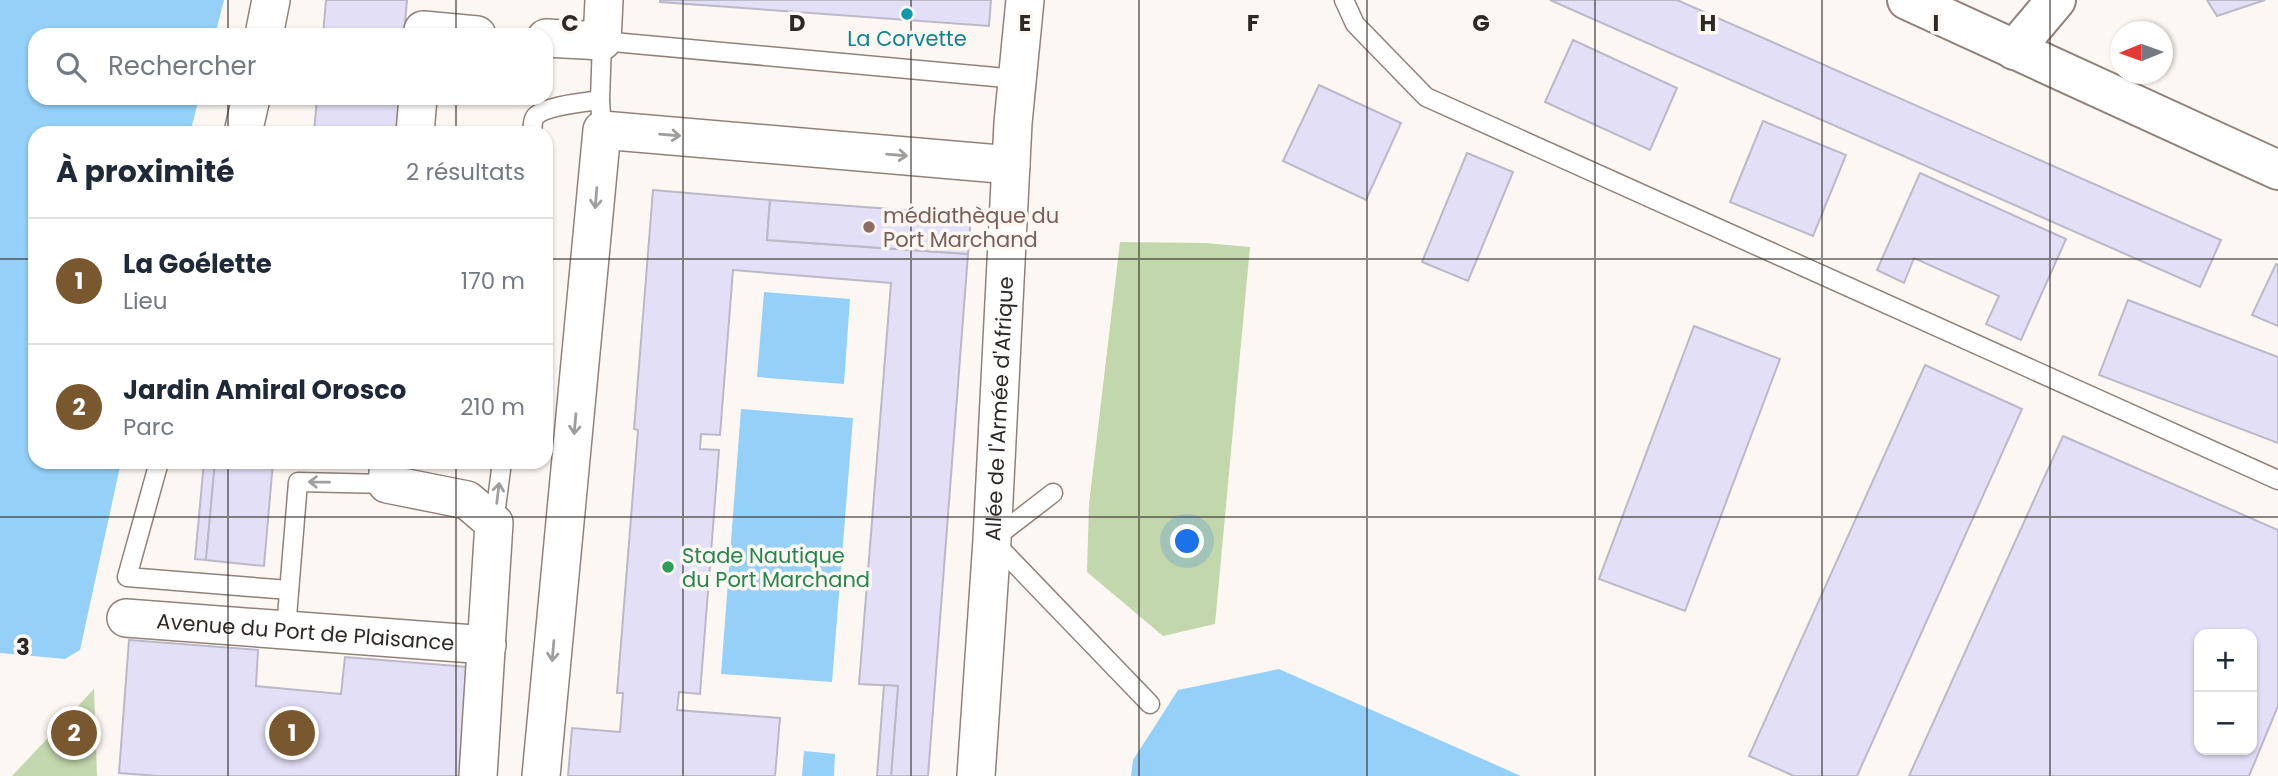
<!DOCTYPE html>
<html lang="fr">
<meta charset="utf-8">
<style>
:root{--surface:#fff;--page:#f2f2f3;--text:#1f2937;--muted:#747a83;--line:#e0e1e3;--accent:#7a582f}
body{margin:0;font-family:Poppins,sans-serif;background:var(--page);color:var(--text)}
.controls{position:absolute;right:21px;bottom:21px;display:grid;overflow:hidden;border-radius:14px;box-shadow:0 2px 5px #0004}
.controls button{width:63px;height:63px;display:grid;place-items:center;padding:0;border:0;border-bottom:2px solid var(--line);background:var(--surface);color:var(--text);font:35px sans-serif}
.compass{position:absolute;left:2110px;top:21px;width:63px;height:63px;border-radius:50%;background:var(--surface);box-shadow:0 2px 5px #0004;rotate:269deg}
.you{position:absolute;left:1188px;top:542px;width:24px;height:24px;margin:-18px;border:5px solid #fff;border-radius:50%;background:#1a73e8;box-shadow:0 0 0 10px #1a73e833}
.badge{display:grid;place-items:center;width:46px;height:46px;border-radius:50%;background:var(--accent);color:#fff;font-size:23px;font-weight:700}
.pin{position:absolute;translate:-50% -50%;border:4px solid #fff;box-shadow:0 2px 7px #0006}
.list{margin:0;padding:0;list-style:none}
h2{display:flex;justify-content:space-between;align-items:center;height:91px;margin:0;padding:0 28px;font-size:30px}
h2 small{font-size:23px;font-weight:400;color:var(--muted)}
.list li{display:grid;grid-template-columns:46px 1fr auto;gap:21px;align-items:center;box-sizing:border-box;height:126px;padding:0 28px;border-top:2px solid var(--line)}
.list b{display:block;font-size:26px;white-space:nowrap}
.list p{margin:0;font-size:23px;white-space:nowrap;color:var(--muted)}
.list em{font-size:23px;font-style:normal;color:var(--muted)}
.icon{flex:none;width:38px;height:38px;fill:none;stroke:currentColor;stroke-width:2;stroke-linecap:round;stroke-linejoin:round}
.map{position:relative;flex:none;width:2278px;height:776px;overflow:hidden}
.search{position:absolute;background:var(--surface);box-shadow:0 2px 5px #0004;left:28px;top:28px;width:525px;height:77px;display:flex;align-items:center;gap:18px;box-sizing:border-box;padding:0 24px;border-radius:21px;color:var(--muted);font-size:26px}
.panel{position:absolute;background:var(--surface);box-shadow:0 2px 5px #0004;left:28px;top:126px;width:525px;height:343px;border-radius:21px}
.map>svg:first-child{display:block}
</style>
<div class="map">
<svg width="2278" height="776" viewBox="0 0 2278 776">
<rect width="100%" height="100%" fill="#fdf7f3"/>
<g fill="#c3d7ad">
<path d="M1120,242L1206,243L1250,247L1215,624L1163,636L1087,572L1089,504Z"/>
<path d="M94,689L97,776H12Z"/>
</g>
<g fill="#95d0f9">
<path d="M0,0H224L215,35H35V98H199L190,133H35V462H121L80,650L65,659L0,653Z"/>
<path d="M764,292L850,299L844,384L757,377Z"/>
<path d="M741,409L853,418L832,682L721,674Z"/>
<path d="M1279,669L1521,776H1131L1133,760L1178,690Z"/>
<path d="M804,751L835,754L834,776H802Z"/>
</g>
<g fill="#e3dff7" stroke="#bbb9c8" stroke-width="2" fill-rule="evenodd">
<path d="M326,0H407L404,35H323Z"/>
<path d="M660,0H991L989,26L660,2Z"/>
<path d="M1550,0H1677L2221,240L2200,287Z"/>
<path d="M2207,0H2265L2217,16Z"/>
<path d="M1573,40L1677,88L1650,150L1545,102Z"/>
<path d="M1319,85L1401,123L1366,200L1283,161Z"/>
<path d="M317,98H399L396,133H314Z"/>
<path d="M1763,121L1846,155L1813,236L1730,202Z"/>
<path d="M1467,153L1513,172L1468,281L1422,262Z"/>
<path d="M1920,173L2066,239L2021,340L1986,324L1999,296L1914,258L1904,283L1877,270Z"/>
<path d="M653,190L770,200L767,240L968,254L928,776H891L898,686L859,684L891,283L733,270L720,435L701,434L700,449L719,450L700,694L679,692L677,710L780,718L775,776H568L572,728L620,732L623,693H617L638,430L634,429Z"/>
<path d="M770,200L971,215L968,254L767,240Z"/>
<path d="M2276,264L2278,265V326L2252,315Z"/>
<path d="M2128,300L2278,357V443L2099,375Z"/>
<path d="M1694,326L1780,359L1685,611L1599,579Z"/>
<path d="M1925,365L2022,409L1857,776H1794L1749,756Z"/>
<path d="M2063,436L2278,530V706L2249,776H1909ZM2199,634H2252V750H2199Z"/>
<path d="M204,462H215L206,560L195,559Z"/>
<path d="M215,462H273L264,566L206,560Z"/>
<path d="M129,640L258,650L256,686L341,694L345,657L468,667L460,776H158L119,773Z"/>
<path d="M884,685L898,686L891,776H877Z"/>
</g>
<g fill="none" stroke-linecap="round" stroke-linejoin="round">
<defs>
<g id="service">
<path d="M1344,0L1355,24L1426,97L2278,480"/>
<path d="M602,130L600,100L602,41L1017,79"/>
<path d="M532,133C533,128 532,121 535,117C543,106 586,102 600,100"/>
<path d="M159,462L127,577L289,590"/>
<path d="M1053,493L992,540L1150,704"/>
<path d="M494,523L502,462"/>
<path d="M286,629L298,482L387,484"/>
</g>
<g id="minor">
<path d="M264,35L271,0"/>
<path d="M423,35V30L477,35"/>
<path d="M546,38L602,41L604,0"/>
<path d="M243,133L251,98"/>
<path d="M415,133L418,98"/>
<path d="M389,462L387,484L467,500L494,523L478,776"/>
<path id="s1" d="M126,618L487,645"/>
<path d="M541,776L602,130L1011,165"/>
<path id="s2" d="M976,776L992,540L1013,123L1025,0"/>
</g>
<path id="tertiary" d="M2014,50L2056,0"/>
<path id="secondary" d="M1907,0L2278,170"/>
</defs>
<use href="#service" stroke="#90827a" stroke-width="21"/>
<use href="#minor" stroke="#90827a" stroke-width="40"/>
<use href="#tertiary" stroke="#90827a" stroke-width="42"/>
<use href="#secondary" stroke="#90827a" stroke-width="42"/>
<use href="#service" stroke="#fff" stroke-width="18"/>
<use href="#minor" stroke="#fff" stroke-width="37"/>
<use href="#tertiary" stroke="#fff" stroke-width="38"/>
<use href="#secondary" stroke="#fff" stroke-width="38"/>
</g>
<defs><path id="oneway-shaft" d="M-6 0H5M1.5-3L5.5 0L1.5 3" fill="none" stroke-width="1.6" stroke-linecap="round" stroke-linejoin="round" transform="scale(1.75)"/></defs>
<g stroke="#a19f9d">
<use href="#oneway-shaft" transform="translate(670 135) rotate(5)"/>
<use href="#oneway-shaft" transform="translate(897 155) rotate(5)"/>
<use href="#oneway-shaft" transform="translate(596 198) rotate(95)"/>
<use href="#oneway-shaft" transform="translate(575 424) rotate(95)"/>
<use href="#oneway-shaft" transform="translate(319 482) rotate(-179)"/>
<use href="#oneway-shaft" transform="translate(498 493) rotate(-83)"/>
<use href="#oneway-shaft" transform="translate(553 651) rotate(95)"/>
</g>
<path fill="none" stroke="#2f2926" stroke-width="2" stroke-opacity="0.55" d="M228,0V35M456,0V35M683,0V776M911,0V776M1139,0V776M1367,0V776M1595,0V776M1822,0V776M2050,0V776M228,98V133M456,98V133M0,259H35M546,259H2278M228,462V776M456,462V776M0,517H2278"/>
<circle fill="#0f9aa8" stroke="#fdf7f3" stroke-width="2.5" cx="907" cy="14" r="7"/>
<circle fill="#8d6e63" stroke="#fdf7f3" stroke-width="2.5" cx="869" cy="227" r="7"/>
<circle fill="#2e9e5b" stroke="#fdf7f3" stroke-width="2.5" cx="668" cy="567" r="7"/>
<g text-anchor="middle" dominant-baseline="central" stroke-width="7" stroke-linejoin="round" paint-order="stroke">
<g font-size="21" fill="#0d838f" stroke="#fdf7f3">
<text x="907" y="38">La Corvette</text>
</g>
<g font-size="21" fill="#785e54" stroke="#fdf7f3" text-anchor="start">
<text x="883" y="215">médiathèque du<tspan x="883" dy="24">Port Marchand</tspan></text>
</g>
<g font-size="21" fill="#2f2926" stroke="#fdf7f3">
<text stroke="none"><textPath href="#s2" startOffset="368">Allée de l'Armée d'Afrique</textPath></text>
<text stroke="none"><textPath href="#s1" startOffset="180">Avenue du Port de Plaisance</textPath></text>
</g>
<g font-size="21" fill="#27864d" stroke="#fdf7f3" text-anchor="start">
<text x="682" y="555">Stade Nautique<tspan x="682" dy="24">du Port Marchand</tspan></text>
</g>
</g>
<g font-size="23" text-anchor="middle" font-weight="bold" fill="#2f2926" stroke="#fdf7f3" stroke-width="7" stroke-linejoin="round" paint-order="stroke">
<text x="570" y="31">C</text>
<text x="797" y="31">D</text>
<text x="1025" y="31">E</text>
<text x="1253" y="31">F</text>
<text x="1481" y="31">G</text>
<text x="1708" y="31">H</text>
<text x="1936" y="31">I</text>
<text x="23" y="655">3</text>
</g>
</svg>
<div class="controls">
<button>+</button>
<button>−</button>
</div>
<svg class="compass" viewBox="-18 -18 36 36"><path d="M0-13l5 13h-10z" fill="#e53935"/><path d="M0 13l5-13h-10z" fill="#747a83"/></svg>
<div class="you"></div>
<div class="pin badge" style="left:292px;top:733px">1</div>
<div class="pin badge" style="left:74px;top:733px">2</div>
<div class="search"><svg class="icon" aria-label="search" viewBox="0 0 24 24"><circle cx="10" cy="10" r="6"/><path d="M15 15l6 6"/></svg>Rechercher</div>
<section class="panel">
<h2>À proximité<small>2 résultats</small></h2>
<ul class="list">
<li><span class="badge">1</span><div><b>La Goélette</b><p>Lieu</p></div><em>170 m</em></li>
<li><span class="badge">2</span><div><b>Jardin Amiral Orosco</b><p>Parc</p></div><em>210 m</em></li>
</ul>
</section>
</div>
